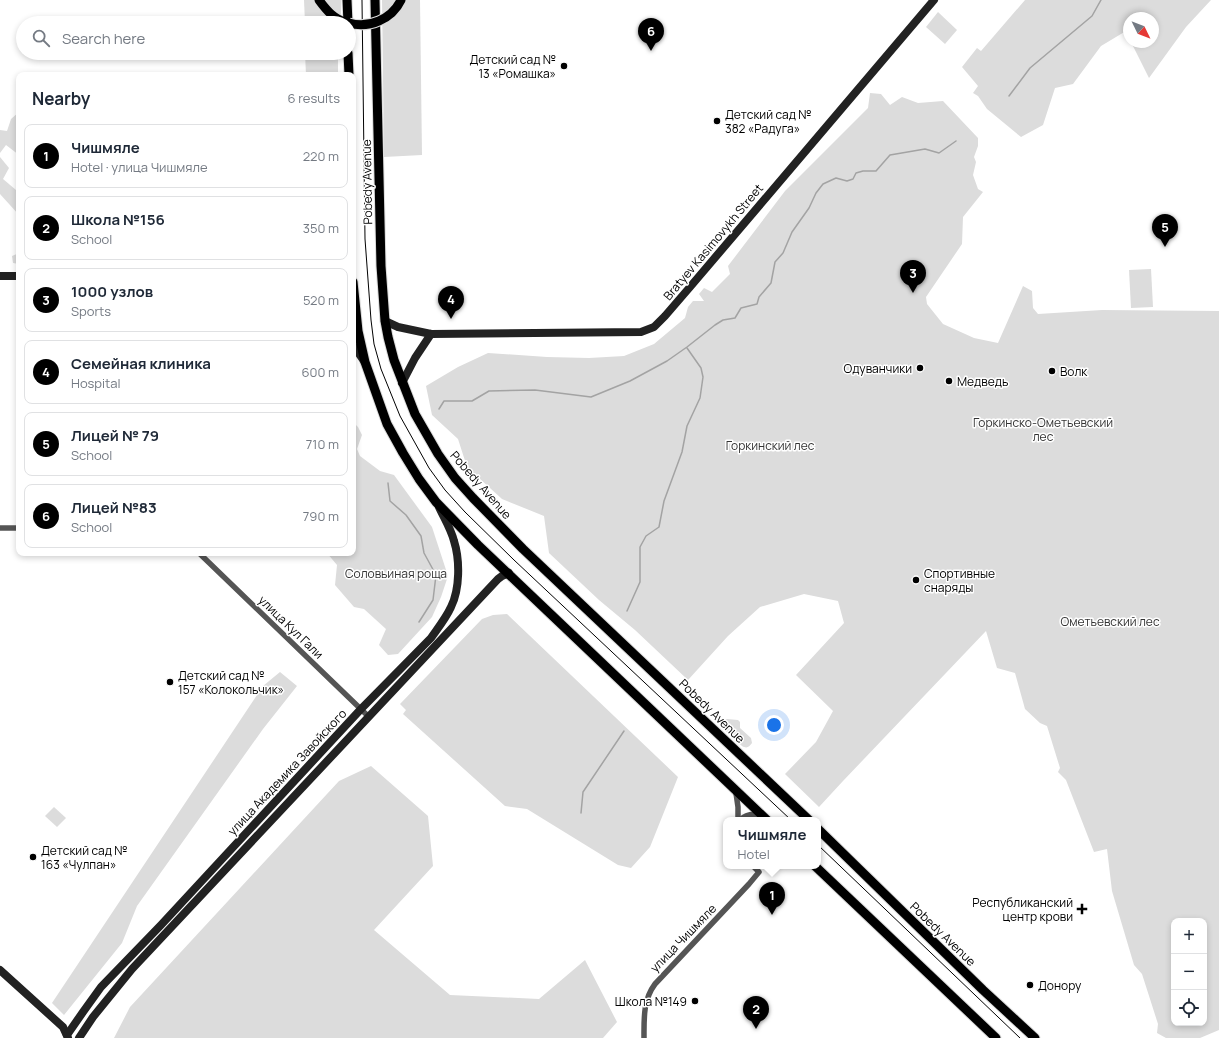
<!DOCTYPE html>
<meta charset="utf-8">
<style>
:root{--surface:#fff;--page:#f2f2f3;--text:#1f2937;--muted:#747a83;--line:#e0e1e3;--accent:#000}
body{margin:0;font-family:Manrope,sans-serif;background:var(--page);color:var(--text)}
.controls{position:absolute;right:12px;bottom:12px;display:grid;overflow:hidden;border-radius:8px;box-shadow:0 2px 6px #0003}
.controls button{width:36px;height:36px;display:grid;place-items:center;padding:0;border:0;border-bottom:1px solid var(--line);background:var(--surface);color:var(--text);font:20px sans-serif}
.compass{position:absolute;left:1123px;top:12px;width:36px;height:36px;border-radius:50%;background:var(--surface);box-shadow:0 2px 6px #0003;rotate:133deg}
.you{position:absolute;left:774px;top:725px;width:14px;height:14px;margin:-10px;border:3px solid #fff;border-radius:50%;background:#1a73e8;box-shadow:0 0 0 6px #1a73e833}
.badge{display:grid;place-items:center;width:26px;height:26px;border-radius:50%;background:var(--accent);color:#fff;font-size:13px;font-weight:700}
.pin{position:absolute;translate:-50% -33px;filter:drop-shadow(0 1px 2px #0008)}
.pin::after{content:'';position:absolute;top:21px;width:14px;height:12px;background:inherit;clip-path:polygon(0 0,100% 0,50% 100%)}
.popup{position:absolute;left:723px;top:817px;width:98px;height:52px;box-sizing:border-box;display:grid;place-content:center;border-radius:8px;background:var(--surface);filter:drop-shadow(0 1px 3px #0005);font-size:13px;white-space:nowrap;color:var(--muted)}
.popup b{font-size:15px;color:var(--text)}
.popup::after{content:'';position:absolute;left:50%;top:100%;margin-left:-8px;border:8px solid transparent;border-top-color:var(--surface)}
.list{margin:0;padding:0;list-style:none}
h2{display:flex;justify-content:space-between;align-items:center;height:52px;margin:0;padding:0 16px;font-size:17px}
h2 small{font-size:13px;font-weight:400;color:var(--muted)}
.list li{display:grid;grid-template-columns:26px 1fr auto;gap:12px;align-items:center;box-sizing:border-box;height:64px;margin:0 8px 8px;padding:0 8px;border:1px solid var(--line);border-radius:8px}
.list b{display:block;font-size:15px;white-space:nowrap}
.list p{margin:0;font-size:13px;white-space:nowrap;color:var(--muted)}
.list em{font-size:13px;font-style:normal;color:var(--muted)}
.icon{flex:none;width:22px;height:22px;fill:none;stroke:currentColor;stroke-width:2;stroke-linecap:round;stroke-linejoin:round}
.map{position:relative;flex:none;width:1219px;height:1038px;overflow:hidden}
.search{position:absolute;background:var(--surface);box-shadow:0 2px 6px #0003;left:16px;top:16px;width:340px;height:44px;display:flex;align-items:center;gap:10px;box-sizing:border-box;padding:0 14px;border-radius:22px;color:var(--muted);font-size:15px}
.panel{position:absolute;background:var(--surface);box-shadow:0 2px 6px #0003;left:16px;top:72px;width:340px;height:484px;border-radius:8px}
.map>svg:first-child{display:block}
</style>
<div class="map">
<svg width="1219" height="1038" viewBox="0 0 1219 1038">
<rect width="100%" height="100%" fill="#fff"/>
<g fill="#dcdcdc" fill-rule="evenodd">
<path d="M304,0H341V23H305Z"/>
<path d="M382,0H420L422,155L384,157Z"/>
<path d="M1025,0H1211L1186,27L1149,78L1131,42H1153V18H1129V37L1126,31L1101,46L1073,84L1055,88L1043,125L1021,137L987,109L978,96L973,93L978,86L962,67L977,48L981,51Z"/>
<path d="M938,12L957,30L945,44L926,27Z"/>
<path d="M305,53H338V75H306Z"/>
<path d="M870,93L881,94L890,105L902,97L918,103L943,101L978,138V146L974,157L976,162L973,175L978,189L983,192L963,217L962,244L926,297L927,304L943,324L974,338L998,343L1023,286L1032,291L1033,308L1038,314L1102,310L1219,311V1030L1200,1038H1166L1157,1033L1158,1024L1142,974L1134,965L1112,891L1107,849L1094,852L1066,780L1058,772L1060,768L1047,726L1040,723L1025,709L1015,673L997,668L986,631L843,781L819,807L785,774L816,742L833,711L796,675L844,623L838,601L804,594L760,607L728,636L688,680L635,630L599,600L549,553L544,516L502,499L467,467L458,439L432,415L426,386L458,367L488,353L547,357L589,358L624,356L654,344L685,318L688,307L693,301H704L699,294L704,288L712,292L730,274L728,266L785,191L868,108ZM1174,921H1204V1023H1174Z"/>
<path d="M19,112V155L6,145L0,153V127V130L7,131L11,119Z"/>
<path d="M0,157L9,168L3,179L16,190H19V215L0,194Z"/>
<path d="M19,253V264L13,263L12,256Z"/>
<path d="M1151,269L1153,307L1131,308L1129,270Z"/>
<path d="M353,422L358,427L362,435L357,449L360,456L380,471L394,475L432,527L448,576L441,597L432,617L398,654L388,655L379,645L386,629L364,609L354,607L335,585L337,565L327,553H353Z"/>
<path d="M507,614L678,777L650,847L631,868L618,865L527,809L505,806L403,714L406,710L400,704L482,619L493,615Z"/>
<path d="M280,672L297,686L263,729L137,906L122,943L64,1015L52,1003L263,686Z"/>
<path d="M727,719L738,720L740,722V728L751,738L752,743C749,747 747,749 742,746L720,726V723Z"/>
<path d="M371,766L428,816L433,866L374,930L450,995L539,999L585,960L617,1022L603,1038H114L130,1007L339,781Z"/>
<path d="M54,807L66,818L57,827L45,816Z"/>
</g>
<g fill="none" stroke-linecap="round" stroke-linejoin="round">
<g stroke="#a3a3a3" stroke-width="1.5">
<path d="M1009,96L1030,68L1092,16L1101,0"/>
<path d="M439,409L444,401H472L489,391L535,390L591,397L630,381L667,361L687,347L715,325L723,320L735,318L741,308L757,304L759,297L771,283L775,262L783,253L792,232L809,208L816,193L823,184L836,178L847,181L853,179L856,173L863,171H876L890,155L925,149L939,153L956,141"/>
<path d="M388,483L390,501L406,515L421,536L424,553L436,575L433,600L419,622"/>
<path d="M627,611L640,582V547L646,536L659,527L664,501L682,452L687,426L700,398L703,377L701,368L687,348"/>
<path d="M581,813L583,792L624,731"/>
</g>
<defs>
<g id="primary">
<path d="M319,0C327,11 334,19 347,23"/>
<path d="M347,0L348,23"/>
<path d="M375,0L381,266L385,321L388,337L394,360L415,414L438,454L455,478L473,498L523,549L809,820"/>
<path d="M348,53L349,75"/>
<path d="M353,282L358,331L365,362L387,424L403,453L419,479L436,502L478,545L767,820"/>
<path d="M818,829L983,990L1035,1038"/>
<path d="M815,866L996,1038"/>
</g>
</defs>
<use href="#primary" stroke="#dbdbdb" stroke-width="11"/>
<g stroke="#555" stroke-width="5.5">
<path d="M0,528H19"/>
<path d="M199,553L368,716"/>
<path d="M736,793L738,807V820"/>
<path d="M740,820C745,815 752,813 760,815"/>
<path d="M644,1038C644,1019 643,1000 655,984L749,884L759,872L753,866"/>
</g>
<g stroke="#222" stroke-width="8">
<path d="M0,276H19"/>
<path d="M385,321L398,327L431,334L641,332L654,327L665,316L690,287L934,0"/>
<path d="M353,345L364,361"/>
<path d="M402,383L415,358L431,334"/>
<path d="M0,970L63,1027L68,1038"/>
<path d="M67,1035L83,1012L101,987L161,925L361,709L431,638C438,628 446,618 451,607C460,589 460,560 454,541C451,529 444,518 439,507"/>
<path d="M79,1038L93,1017L132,969L498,579L502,576L509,573"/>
</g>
<use href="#primary" stroke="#000" stroke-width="9"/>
<g stroke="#000" stroke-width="1">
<path d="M362,0L365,239L371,320L374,344L381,369L400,416L429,468L445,490L465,512L514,560L791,820"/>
<path d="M818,845L1020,1038"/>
</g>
<defs>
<path id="primary-bridge" d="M349,23C369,29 392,19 401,0"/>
</defs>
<use href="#primary-bridge" stroke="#dbdbdb" stroke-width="11" stroke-linecap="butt"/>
<use href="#primary-bridge" stroke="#000" stroke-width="9"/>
</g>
<g fill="#000" stroke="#fff" stroke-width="1.5">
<circle cx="564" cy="66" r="4"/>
<circle cx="717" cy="121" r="4"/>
<circle cx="920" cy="368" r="4"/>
<circle cx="1052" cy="371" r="4"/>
<circle cx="949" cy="381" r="4"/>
<circle cx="916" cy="580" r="4"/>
<circle cx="170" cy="682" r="4"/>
<circle cx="33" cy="857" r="4"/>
<path d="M1080 903h4v4h4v4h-4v4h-4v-4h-4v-4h4z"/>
<circle cx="1030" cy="985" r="4"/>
<circle cx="695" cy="1001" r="4"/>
</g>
<g text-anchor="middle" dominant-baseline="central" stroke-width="3" stroke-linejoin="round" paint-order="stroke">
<g font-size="12" fill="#000" stroke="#fff" text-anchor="start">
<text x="556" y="59" text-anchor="end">Детский сад №<tspan x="556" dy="14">13 «Ромашка»</tspan></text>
<text x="725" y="114">Детский сад №<tspan x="725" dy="14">382 «Радуга»</tspan></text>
<text x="912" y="368" text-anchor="end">Одуванчики</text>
<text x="1060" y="371">Волк</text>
<text x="957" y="381">Медведь</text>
<text x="924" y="573">Спортивные<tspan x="924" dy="14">снаряды</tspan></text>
<text x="178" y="675">Детский сад №<tspan x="178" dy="14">157 «Колокольчик»</tspan></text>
<text x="41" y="850">Детский сад №<tspan x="41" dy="14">163 «Чулпан»</tspan></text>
<text x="1073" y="902" text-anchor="end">Республиканский<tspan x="1073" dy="14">центр крови</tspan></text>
<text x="1038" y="985">Донору</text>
<text x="687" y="1001" text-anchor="end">Школа №149</text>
</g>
<g font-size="12" fill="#000" stroke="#fff">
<text transform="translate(367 182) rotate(-91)">Pobedy Avenue</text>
<text transform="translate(713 242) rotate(-50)">Bratyev Kasimovykh Street</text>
<text transform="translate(481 485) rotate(49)">Pobedy Avenue</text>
<text transform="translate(291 627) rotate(44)">улица Кул Гали</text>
<text transform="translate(712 711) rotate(44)">Pobedy Avenue</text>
<text transform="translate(287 772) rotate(-47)">улица Академика Завойского</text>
<text transform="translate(943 934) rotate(44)">Pobedy Avenue</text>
<text transform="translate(683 938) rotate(-46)">улица Чишмяле</text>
</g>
<g font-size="12" fill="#333" stroke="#fff">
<text x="1043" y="422">Горкинско-Ометьевский<tspan x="1043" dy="14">лес</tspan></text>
<text x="770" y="445">Горкинский лес</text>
<text x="396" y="573">Соловьиная роща</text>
<text x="1110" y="621">Ометьевский лес</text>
</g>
</g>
</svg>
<div class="controls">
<button>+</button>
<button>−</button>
<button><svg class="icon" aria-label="locate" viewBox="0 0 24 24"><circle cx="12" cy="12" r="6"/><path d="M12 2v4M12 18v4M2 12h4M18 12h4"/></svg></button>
</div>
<svg class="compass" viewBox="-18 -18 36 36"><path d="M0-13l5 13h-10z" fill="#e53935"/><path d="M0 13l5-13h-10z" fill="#747a83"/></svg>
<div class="you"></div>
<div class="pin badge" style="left:772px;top:915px">1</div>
<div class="popup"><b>Чишмяле</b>Hotel</div>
<div class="pin badge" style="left:756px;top:1029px">2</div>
<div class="pin badge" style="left:913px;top:293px">3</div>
<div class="pin badge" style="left:451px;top:319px">4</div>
<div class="pin badge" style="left:1165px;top:247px">5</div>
<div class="pin badge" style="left:651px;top:51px">6</div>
<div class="search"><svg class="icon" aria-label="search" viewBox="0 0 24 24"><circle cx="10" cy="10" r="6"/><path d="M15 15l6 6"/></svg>Search here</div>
<section class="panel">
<h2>Nearby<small>6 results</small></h2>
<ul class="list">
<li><span class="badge">1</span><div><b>Чишмяле</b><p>Hotel · улица Чишмяле</p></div><em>220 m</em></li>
<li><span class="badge">2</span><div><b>Школа №156</b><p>School</p></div><em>350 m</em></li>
<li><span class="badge">3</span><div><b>1000 узлов</b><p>Sports</p></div><em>520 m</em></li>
<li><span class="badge">4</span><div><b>Семейная клиника</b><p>Hospital</p></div><em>600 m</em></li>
<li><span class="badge">5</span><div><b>Лицей № 79</b><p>School</p></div><em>710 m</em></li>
<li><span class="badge">6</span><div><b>Лицей №83</b><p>School</p></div><em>790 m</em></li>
</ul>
</section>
</div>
